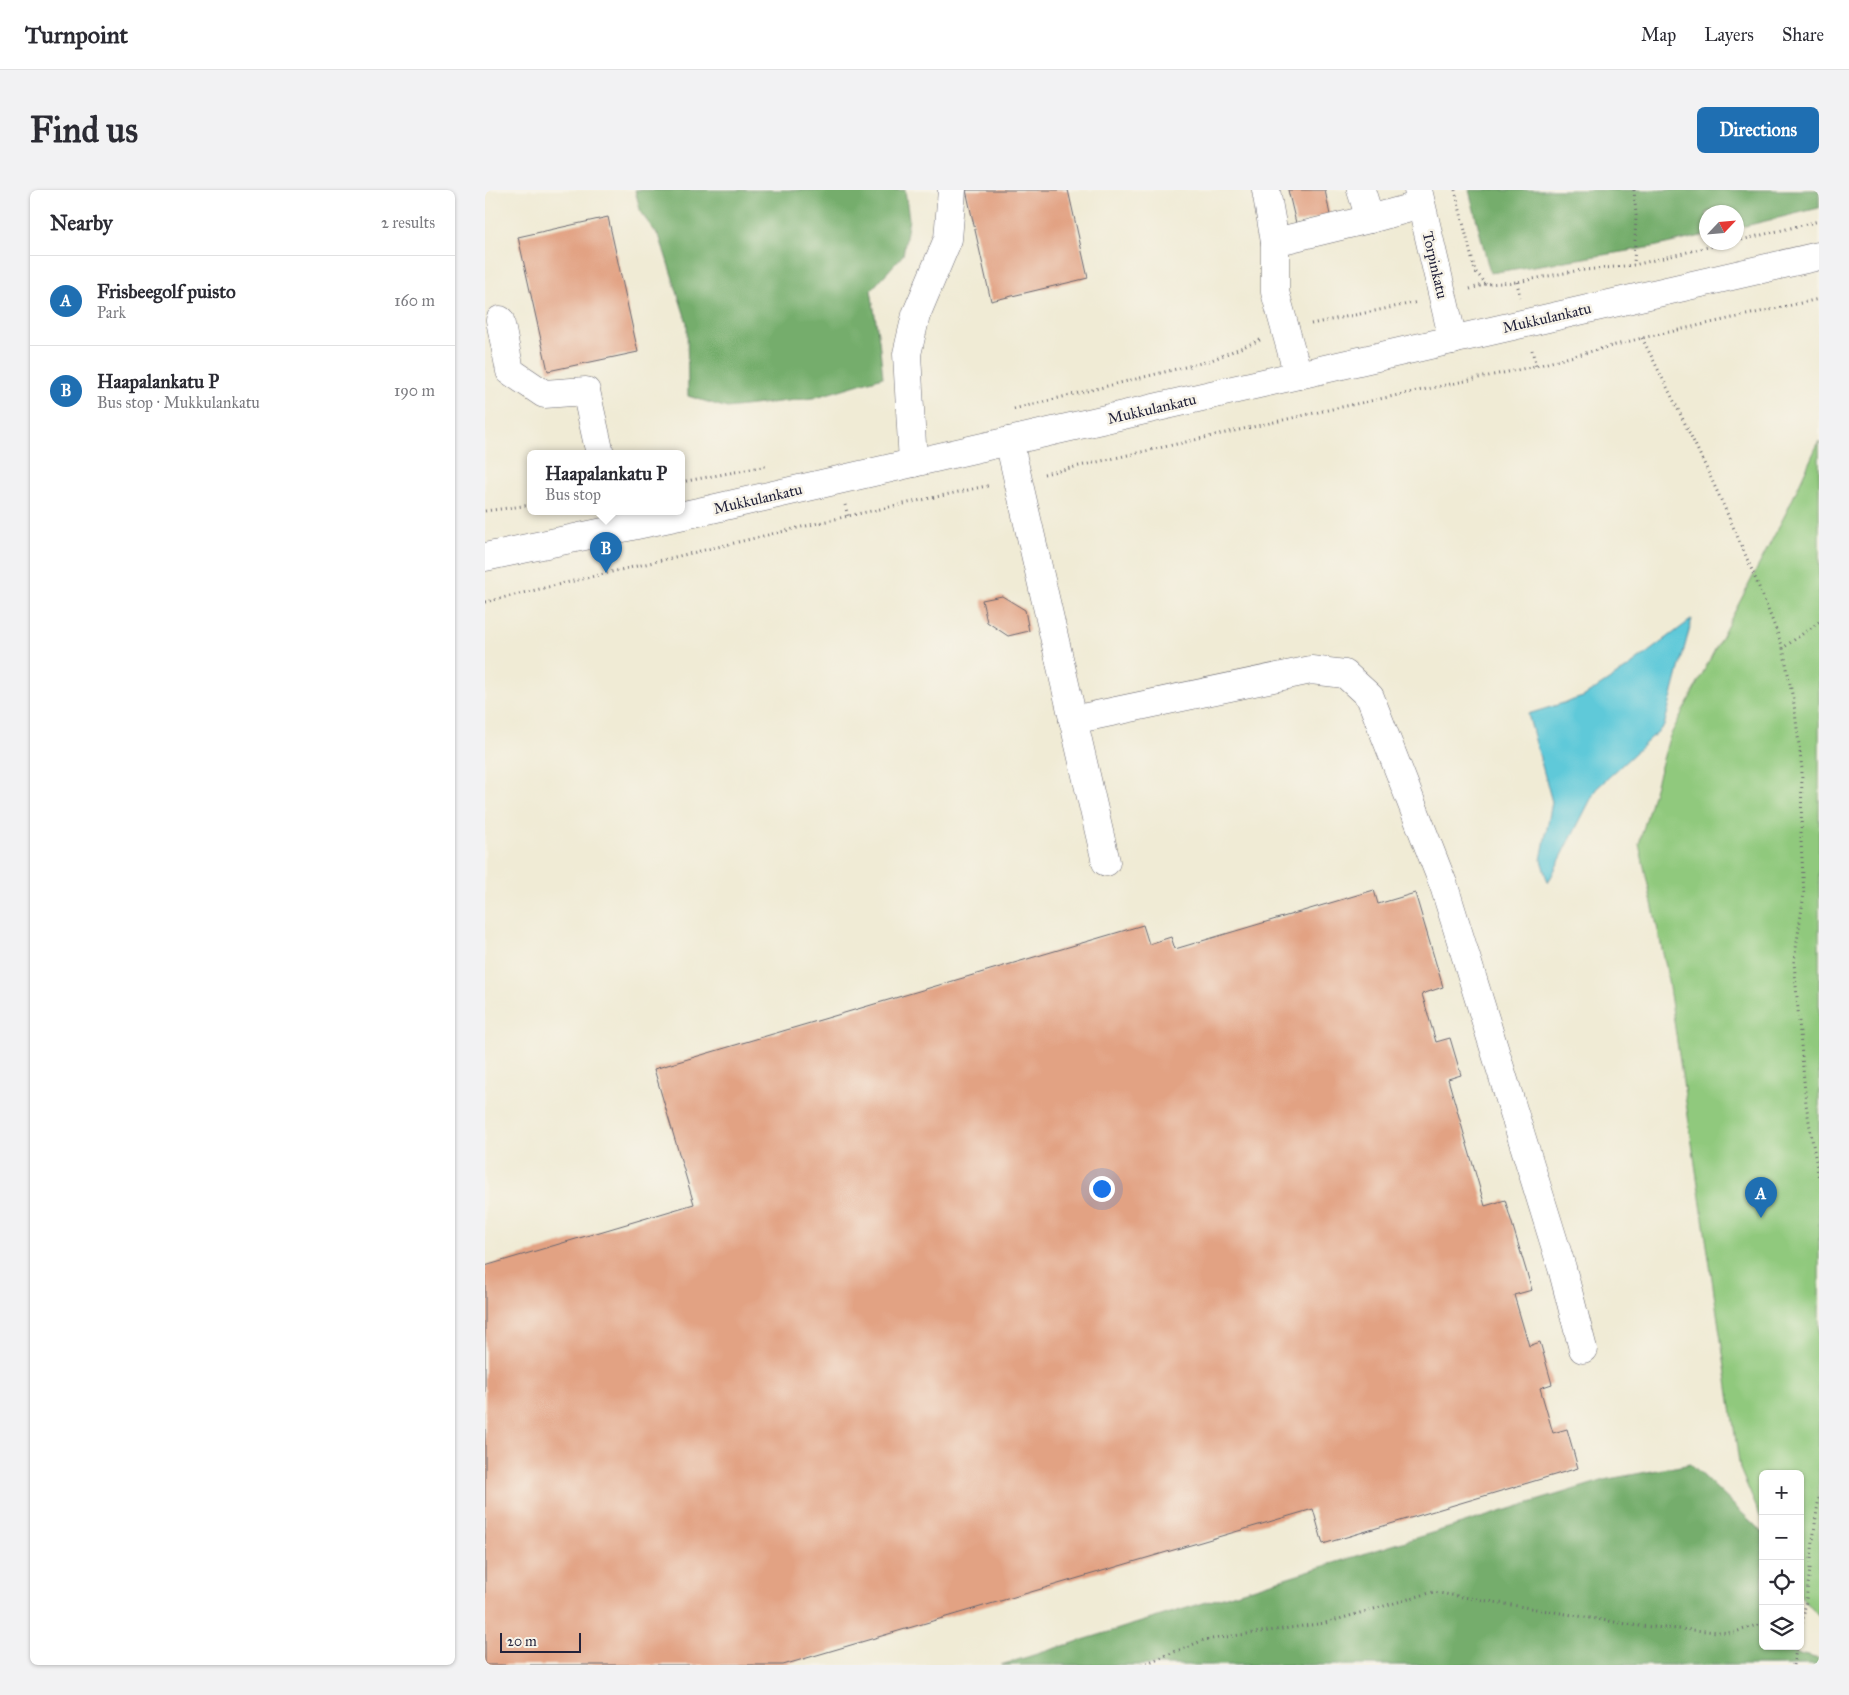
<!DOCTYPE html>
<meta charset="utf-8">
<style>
:root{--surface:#fff;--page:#f2f2f3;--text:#2b2b33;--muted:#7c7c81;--line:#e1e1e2;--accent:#1f6fb2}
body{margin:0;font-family:"IM FELL Great Primer",serif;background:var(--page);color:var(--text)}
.controls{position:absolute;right:15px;bottom:15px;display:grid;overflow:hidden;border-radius:8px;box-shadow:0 1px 4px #0004}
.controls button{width:45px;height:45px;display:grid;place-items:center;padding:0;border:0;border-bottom:1px solid var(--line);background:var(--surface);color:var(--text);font:25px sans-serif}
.compass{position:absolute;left:1214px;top:15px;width:45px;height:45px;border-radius:50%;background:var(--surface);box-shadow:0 1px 4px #0004;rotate:64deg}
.scale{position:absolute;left:15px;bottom:12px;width:81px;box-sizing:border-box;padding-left:5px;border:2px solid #22223b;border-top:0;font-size:14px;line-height:18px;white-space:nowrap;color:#22223b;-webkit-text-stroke:4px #f7f3e8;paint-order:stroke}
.you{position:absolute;left:616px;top:998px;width:18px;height:18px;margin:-12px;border:4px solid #fff;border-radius:50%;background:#1a73e8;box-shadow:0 0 0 8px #1a73e833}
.badge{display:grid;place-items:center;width:32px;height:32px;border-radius:50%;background:var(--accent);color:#fff;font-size:16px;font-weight:700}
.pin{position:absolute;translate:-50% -41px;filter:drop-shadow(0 1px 2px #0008)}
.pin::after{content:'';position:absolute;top:26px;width:18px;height:15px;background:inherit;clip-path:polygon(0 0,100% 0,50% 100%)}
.popup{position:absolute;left:42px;top:260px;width:158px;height:65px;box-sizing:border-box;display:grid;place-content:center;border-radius:8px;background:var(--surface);filter:drop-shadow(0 1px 4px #0005);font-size:16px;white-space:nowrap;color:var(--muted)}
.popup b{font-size:19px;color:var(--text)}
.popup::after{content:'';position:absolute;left:50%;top:100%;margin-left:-10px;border:10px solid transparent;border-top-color:var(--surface)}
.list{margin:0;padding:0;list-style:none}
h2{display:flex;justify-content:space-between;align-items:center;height:65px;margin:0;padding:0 20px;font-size:21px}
h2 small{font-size:16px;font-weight:400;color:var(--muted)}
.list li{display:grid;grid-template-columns:32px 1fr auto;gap:15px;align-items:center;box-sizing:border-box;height:90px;padding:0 20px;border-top:1px solid var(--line)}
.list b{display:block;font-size:19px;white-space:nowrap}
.list p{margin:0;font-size:16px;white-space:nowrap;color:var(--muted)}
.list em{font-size:16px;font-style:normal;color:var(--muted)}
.icon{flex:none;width:28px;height:28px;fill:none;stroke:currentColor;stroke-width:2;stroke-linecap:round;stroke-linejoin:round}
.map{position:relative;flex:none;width:1334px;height:1475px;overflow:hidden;border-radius:8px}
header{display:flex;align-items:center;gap:30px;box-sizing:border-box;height:70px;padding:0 25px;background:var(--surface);border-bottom:1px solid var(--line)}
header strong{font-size:24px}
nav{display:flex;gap:28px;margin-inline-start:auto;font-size:18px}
.intro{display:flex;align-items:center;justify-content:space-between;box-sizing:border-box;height:120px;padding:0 30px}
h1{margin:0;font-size:35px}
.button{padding:12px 22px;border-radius:8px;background:var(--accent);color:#fff;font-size:18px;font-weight:700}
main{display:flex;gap:30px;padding:0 30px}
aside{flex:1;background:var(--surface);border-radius:8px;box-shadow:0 1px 4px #0004}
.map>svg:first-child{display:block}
</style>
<header>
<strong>Turnpoint</strong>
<nav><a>Map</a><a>Layers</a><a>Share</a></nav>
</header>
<div class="intro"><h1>Find us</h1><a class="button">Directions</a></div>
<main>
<aside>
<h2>Nearby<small>2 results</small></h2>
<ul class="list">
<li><span class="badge">A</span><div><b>Frisbeegolf puisto</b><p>Park</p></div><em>160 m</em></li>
<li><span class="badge">B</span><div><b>Haapalankatu P</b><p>Bus stop · Mukkulankatu</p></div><em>190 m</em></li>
</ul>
</aside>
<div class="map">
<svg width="1334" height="1475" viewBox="0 0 1334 1475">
<rect width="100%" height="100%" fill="#f7f3e8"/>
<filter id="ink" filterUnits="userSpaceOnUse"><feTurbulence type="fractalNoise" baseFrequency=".02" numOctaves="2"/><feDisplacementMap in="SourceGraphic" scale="10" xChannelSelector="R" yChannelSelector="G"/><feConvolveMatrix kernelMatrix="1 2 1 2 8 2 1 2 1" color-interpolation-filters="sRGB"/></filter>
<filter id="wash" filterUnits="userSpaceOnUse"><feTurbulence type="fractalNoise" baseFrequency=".0096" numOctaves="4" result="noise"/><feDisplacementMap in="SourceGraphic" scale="20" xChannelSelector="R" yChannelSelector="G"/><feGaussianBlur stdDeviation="1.12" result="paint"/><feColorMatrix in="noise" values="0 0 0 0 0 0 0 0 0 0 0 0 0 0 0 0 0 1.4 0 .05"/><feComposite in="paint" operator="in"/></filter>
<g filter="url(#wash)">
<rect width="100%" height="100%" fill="#f0ebd5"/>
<path fill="#90c97d" stroke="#59765c" d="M1334,251V1427L1315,1405V1284H1278V1333L1255,1279L1181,777L1154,654L1184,548L1303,319Z"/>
<g fill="#74ad6c" stroke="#4b6854">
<path d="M150,0H420L424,29L418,65L386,100L394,150L398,187L328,208L242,218L203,206L202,133L175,48L156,23Z"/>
<path d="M984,0H1334V18L1252,38V22H1222L1221,45L1168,57L1005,83Z"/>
<path d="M1206,1274L1278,1343V1456H1284L1334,1469V1475H516L1123,1289Z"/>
</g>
<path fill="#5fc9d9" stroke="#40768a" d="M1207,429L1179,536L1111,599L1063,693L1056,670L1067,612L1043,524L1098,507L1142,478Z"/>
<g id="blocks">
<g fill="#e2a283">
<path d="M481,0H583L603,88L506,111Z"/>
<path d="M803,0H840L845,25L811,33Z"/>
<path d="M123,27L153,162L63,181L33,47Z"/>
<path d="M517,406L540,420L544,441L523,446L502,432L497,410Z"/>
<path d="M889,700L893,714L930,703L958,797L937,804L951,852L965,848L976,885L963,889L1000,1016L1020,1010L1047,1100L1029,1105L1044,1156L1055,1152L1067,1194L1055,1198L1068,1243L1082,1239L1093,1278L838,1354L828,1319L298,1475H0V1076L209,1014L169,879L658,735L664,754L686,747L690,759Z"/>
</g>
</g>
</g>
<g filter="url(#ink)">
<use href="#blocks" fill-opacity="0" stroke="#6a6871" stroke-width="1"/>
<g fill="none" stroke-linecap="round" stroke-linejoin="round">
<defs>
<g id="minor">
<path d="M781,0L790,52V102L813,185"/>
<path d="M876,0L885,29L936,15"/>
<path d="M933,0L968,150"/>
<path d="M790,52L885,29"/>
<path d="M15,130L25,181L59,204L101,201L115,264"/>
<path d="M524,251L621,672"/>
<path d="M428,273L422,164L431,125L463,49L467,0"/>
<path d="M0,367L218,321L1334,66"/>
<path d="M588,530L826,480L860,484L885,507L959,696L1077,1078L1098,1159"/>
</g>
</defs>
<use href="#minor" stroke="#6a6871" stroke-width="29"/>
<g stroke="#6a6871" stroke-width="3" stroke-dasharray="1 4" stroke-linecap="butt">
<path d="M970,0L990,81L1001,94"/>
<path d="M1149,0L1151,25L1149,75"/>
<path d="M1252,51L1334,31"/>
<path d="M1032,92L1035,107"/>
<path d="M985,99L1001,94L1032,92L1090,81L1149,75L1244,52"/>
<path d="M826,134L933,112"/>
<path d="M1157,148C1209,249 1258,352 1298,458"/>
<path d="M1047,160L1051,176"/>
<path d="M529,219L724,171L775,150"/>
<path d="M559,284L847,219L1051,176L1157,148L1334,109"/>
<path d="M196,292L282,276"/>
<path d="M360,315L363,326"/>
<path d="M0,321L46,315"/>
<path d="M0,412L363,326L506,295"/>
<path d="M1334,432L1298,458L1309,514L1317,579L1316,651L1319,704L1309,772L1321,914L1334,989"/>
<path d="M1315,1443C1325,1399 1326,1353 1334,1308"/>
<path d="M657,1475L719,1450L840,1433L948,1402L1154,1436L1247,1443L1278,1433"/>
<path d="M1308,1475L1312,1456"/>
</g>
<use href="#minor" stroke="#fff" stroke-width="28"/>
</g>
</g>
<g text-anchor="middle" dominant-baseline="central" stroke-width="5" stroke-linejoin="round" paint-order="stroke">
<g font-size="15" fill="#22223b" stroke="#f7f3e8">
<text transform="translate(950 75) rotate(77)">Torpinkatu</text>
<text transform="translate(1062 128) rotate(-13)">Mukkulankatu</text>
<text transform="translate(667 219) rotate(-13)">Mukkulankatu</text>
<text transform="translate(273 309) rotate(-13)">Mukkulankatu</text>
</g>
</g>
</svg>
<div class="controls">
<button>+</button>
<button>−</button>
<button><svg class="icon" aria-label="locate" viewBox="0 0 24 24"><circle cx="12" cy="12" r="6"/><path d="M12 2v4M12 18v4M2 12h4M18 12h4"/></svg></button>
<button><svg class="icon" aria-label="layers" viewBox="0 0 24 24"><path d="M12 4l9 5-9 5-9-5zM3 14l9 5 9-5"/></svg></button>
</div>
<svg class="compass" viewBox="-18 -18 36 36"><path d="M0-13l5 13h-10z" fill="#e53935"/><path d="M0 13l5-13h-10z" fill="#7c7c81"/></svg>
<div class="scale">20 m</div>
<div class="you"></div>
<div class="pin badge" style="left:1276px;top:1028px">A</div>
<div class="pin badge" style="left:121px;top:383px">B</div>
<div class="popup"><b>Haapalankatu P</b>Bus stop</div>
</div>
</main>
